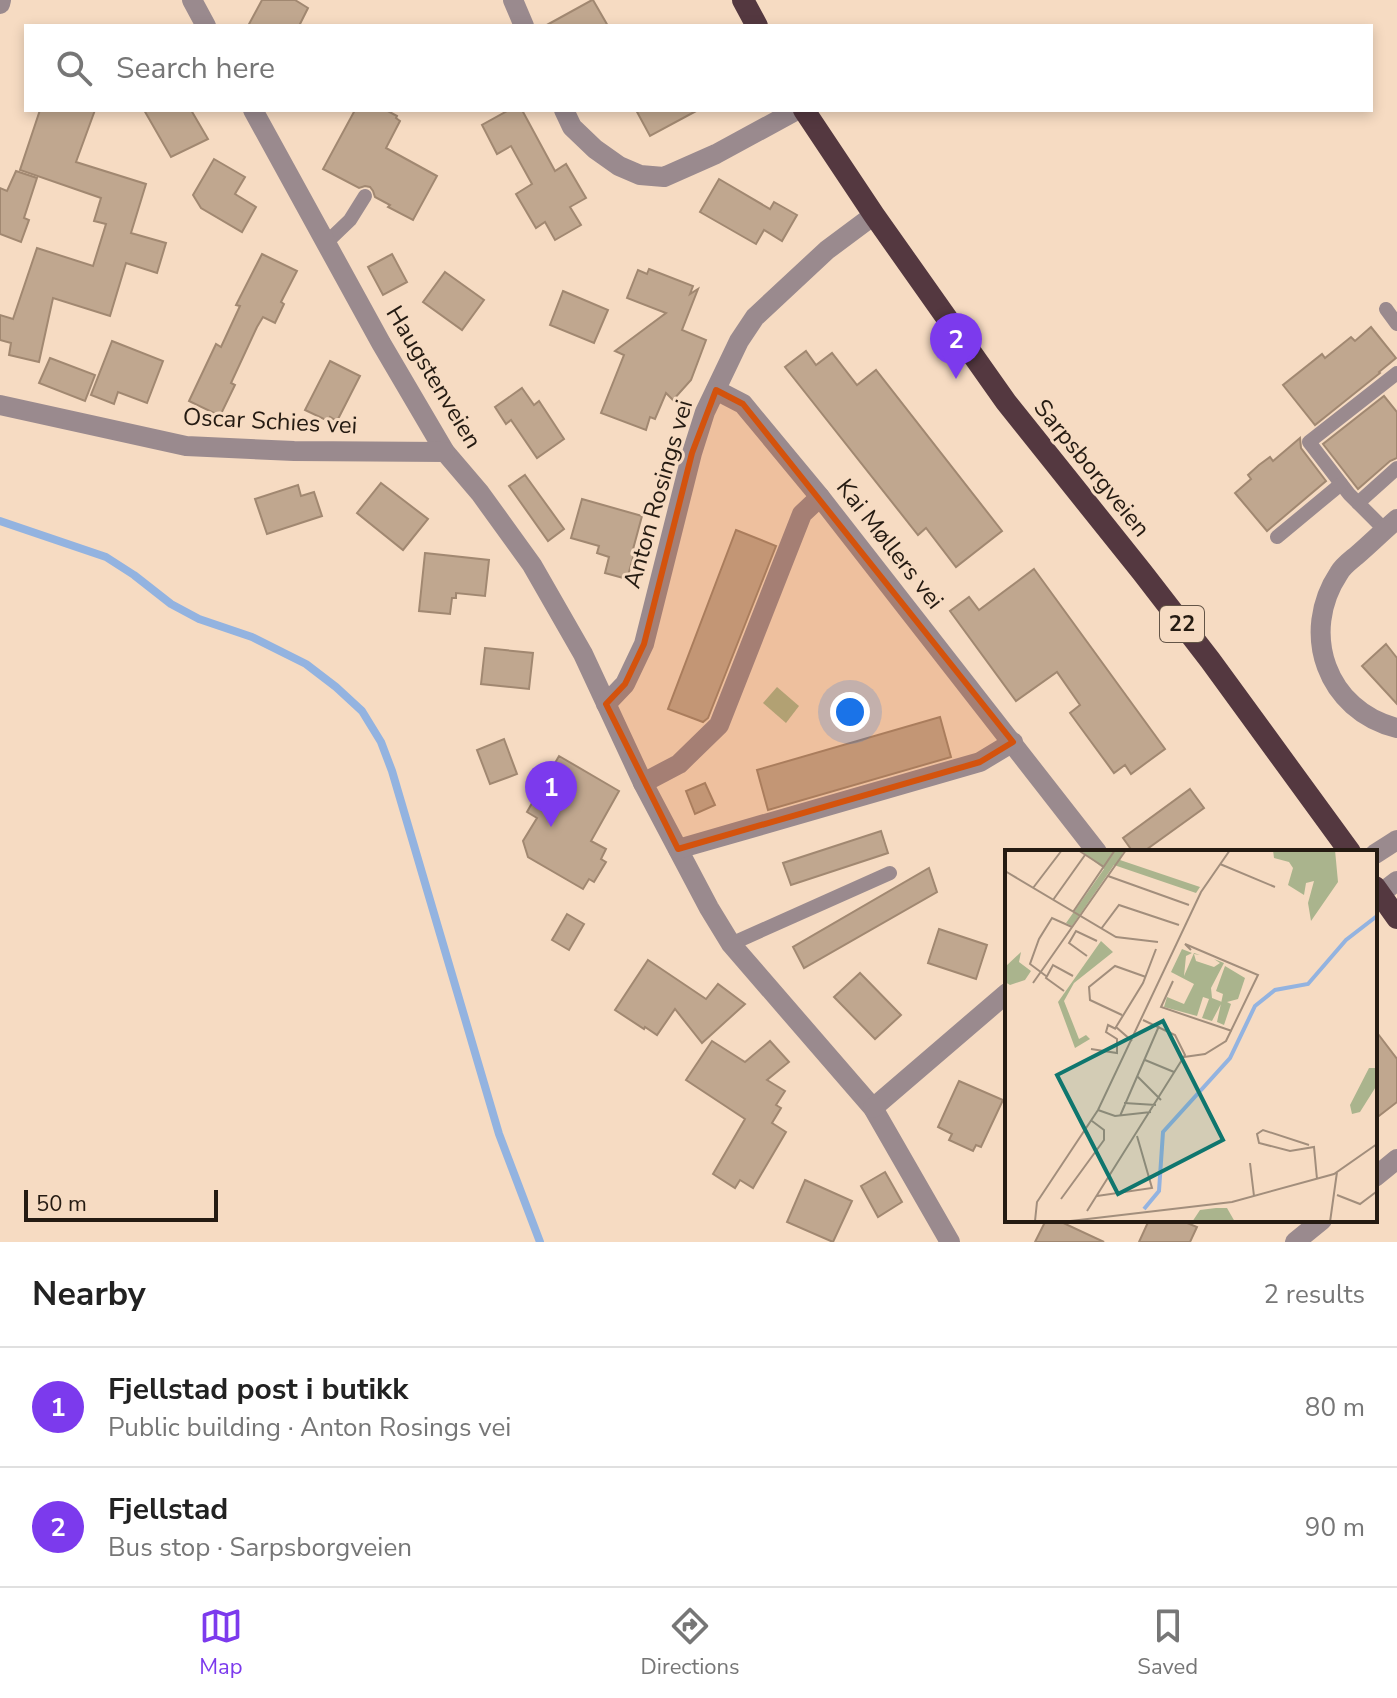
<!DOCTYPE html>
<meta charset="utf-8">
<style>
:root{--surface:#fff;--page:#f2f2f2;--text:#222;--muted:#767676;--line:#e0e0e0;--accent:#7c3aed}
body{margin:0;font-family:"Nunito Sans",sans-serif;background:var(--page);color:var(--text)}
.scale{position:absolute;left:24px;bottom:20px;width:194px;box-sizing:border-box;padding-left:8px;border:4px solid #251b12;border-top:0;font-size:22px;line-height:28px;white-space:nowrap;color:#251b12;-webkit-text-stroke:6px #f6dbc2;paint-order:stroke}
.you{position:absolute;left:850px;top:712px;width:28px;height:28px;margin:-20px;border:6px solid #fff;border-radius:50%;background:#1a73e8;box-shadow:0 0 0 12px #1a73e833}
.badge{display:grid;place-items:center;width:52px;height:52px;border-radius:50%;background:var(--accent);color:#fff;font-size:26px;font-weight:700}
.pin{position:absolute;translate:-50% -66px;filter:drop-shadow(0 2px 4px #0008)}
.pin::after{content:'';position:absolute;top:42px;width:28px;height:24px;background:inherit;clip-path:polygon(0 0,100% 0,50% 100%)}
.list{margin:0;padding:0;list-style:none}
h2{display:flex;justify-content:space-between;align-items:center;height:104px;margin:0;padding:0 32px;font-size:34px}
h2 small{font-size:26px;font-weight:400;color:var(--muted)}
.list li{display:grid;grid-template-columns:52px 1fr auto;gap:24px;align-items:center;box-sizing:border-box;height:120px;padding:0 32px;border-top:2px solid var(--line)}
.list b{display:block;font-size:30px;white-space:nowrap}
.list p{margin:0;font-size:26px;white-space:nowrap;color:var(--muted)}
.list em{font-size:26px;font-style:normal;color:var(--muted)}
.icon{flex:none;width:44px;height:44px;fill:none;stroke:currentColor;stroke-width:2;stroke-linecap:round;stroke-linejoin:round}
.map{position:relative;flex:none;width:1397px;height:1242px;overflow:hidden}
.search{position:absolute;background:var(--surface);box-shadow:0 4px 12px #0003;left:24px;right:24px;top:24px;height:88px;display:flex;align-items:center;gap:20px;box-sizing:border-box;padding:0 28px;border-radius:0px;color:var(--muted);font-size:30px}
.sheet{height:344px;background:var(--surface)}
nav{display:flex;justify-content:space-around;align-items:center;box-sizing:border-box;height:112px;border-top:2px solid var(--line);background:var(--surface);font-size:22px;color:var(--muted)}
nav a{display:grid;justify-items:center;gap:4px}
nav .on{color:var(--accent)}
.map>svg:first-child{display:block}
</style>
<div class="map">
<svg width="1397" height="1242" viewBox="0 0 1397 1242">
<rect width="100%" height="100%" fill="#f6dbc2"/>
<path fill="#aab48d" d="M777,687L799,706L786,723L763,703Z"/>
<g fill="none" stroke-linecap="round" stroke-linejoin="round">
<path stroke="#93b3e0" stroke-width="8" d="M0,521L106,557L134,575L171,604L199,619L252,637L306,664L336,687L362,711L381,742L392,771L499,1134L540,1242"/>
</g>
<g fill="#c0a78f" stroke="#a18871" stroke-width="2">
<path d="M262,0H295L308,8L299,26H248Z"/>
<path d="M593,0L608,26H545L592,0Z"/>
<path d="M40,110H95L76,162L146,184L131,233L166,243L157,273L126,263L110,316L53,298L39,362L9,355L11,343L0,340V315L13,319L37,248L93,266L106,224L94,221L101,198L20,170Z"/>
<path d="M144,110H191L208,139L171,157Z"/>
<path d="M355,110H386L397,116L396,118L400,121L386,148L437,176L413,220L388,207L390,205L375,197L373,191L370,187L365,186L359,188L323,169Z"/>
<path d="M509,110H522L555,171L566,164L586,198L570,207L581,225L555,240L545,222L536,228L516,194L532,184L511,146L497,154L482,125Z"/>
<path d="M636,110H698L650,136Z"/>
<path d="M214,159L245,177L235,194L256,207L242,232L201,208L193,195Z"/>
<path d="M16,171L37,178L24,218L29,220L21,242L0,234V188L7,191Z"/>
<path d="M719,179L770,209L774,202L797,215L782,241L764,230L756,244L700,212Z"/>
<path d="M262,254L297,271L281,302L284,304L275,323L263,317L257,327L231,383L235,385L220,416L189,401L216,344L221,347L240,306L236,305Z"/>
<path d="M392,254L407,282L383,295L368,267Z"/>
<path d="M649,269L693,286L690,294L698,289L682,330L706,340L691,380L673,400L666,393L655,419L650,417L646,430L601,413L624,355L615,351L666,313L627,298L638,270L647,274Z"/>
<path d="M445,272L484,300L462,330L423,302Z"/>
<path d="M563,291L608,310L594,343L550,325Z"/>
<path d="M1371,327L1396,358L1379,372L1380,373L1315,425L1283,385L1322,354L1325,358L1351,337L1355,341Z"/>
<path d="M112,341L163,361L147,403L118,392L114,404L91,395Z"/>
<path d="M806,351L816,365L832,353L857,385L876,370L1002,531L956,567L926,528L918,535L785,367Z"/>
<path d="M50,358L95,375L85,401L39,383Z"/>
<path d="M330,361L360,376L337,421L330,417L328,421L305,410Z"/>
<path d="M522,388L534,405L539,401L564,439L537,458L511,420L506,424L495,407Z"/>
<path d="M1384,396L1397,412V458L1390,461L1358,489L1323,444Z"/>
<path d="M1300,438L1301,448L1326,481L1267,531L1235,493L1251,479L1248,475L1259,465L1270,457L1273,461Z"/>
<path d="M525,475L564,529L548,541L509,486Z"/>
<path d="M381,483L428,519L403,550L357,513Z"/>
<path d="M298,485L301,496L314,492L322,516L267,534L255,499Z"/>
<path d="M582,499L642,516L632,553L634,554L627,579L605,573L609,557L597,553L599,546L571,538Z"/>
<path d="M736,530L776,546L708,718L703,722L668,709Z"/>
<path d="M425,553L489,560L485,596L456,593V598H452L450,614L419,611Z"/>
<path d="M1034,569L1165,749L1131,774L1125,765L1114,773L1078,724L1070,713L1080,705L1057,672L1016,701L950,611L969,597L979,610Z"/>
<path d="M1386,644L1397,658V704L1362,666Z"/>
<path d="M485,648L533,653L529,689L481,684Z"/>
<path d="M940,717L951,757L768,810L757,770Z"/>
<path d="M504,739L517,774L490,784L477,750Z"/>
<path d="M559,756L619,791L591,841L606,849L601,859L606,862L594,882L589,879L583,889L528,857L523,841L537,818L527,812Z"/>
<path d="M705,783L715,805L695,814L686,791Z"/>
<path d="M1190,789L1204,808L1143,852H1133L1123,838Z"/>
<path d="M881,831L888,853L791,885L783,863Z"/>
<path d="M929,868L937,892L804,968L793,947Z"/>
<path d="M567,914L584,924L569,950L552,940Z"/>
<path d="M939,929L987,945L976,979L928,963Z"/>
<path d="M648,960L706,999L718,984L745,1004L702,1043L675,1009L657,1035L645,1027L644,1029L615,1010Z"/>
<path d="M860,973L901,1015L875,1039L834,997Z"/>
<path d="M1375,1030L1397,1059V1102L1375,1119Z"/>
<path d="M712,1041L745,1062L770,1041L789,1062L767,1080L785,1091L776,1105L781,1108L772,1123L786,1132L753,1188L740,1180L735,1188L713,1174L745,1119L686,1080Z"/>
<path d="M959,1081L1003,1100L981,1147L976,1145L973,1151L949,1140L952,1134L938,1127Z"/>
<path d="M885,1172L902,1202L878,1217L861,1186Z"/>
<path d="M805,1180L852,1201L833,1242L787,1222Z"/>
<path d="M1046,1220H1057L1104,1242H1035Z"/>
<path d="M1149,1220H1180L1197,1227L1190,1242H1139Z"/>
</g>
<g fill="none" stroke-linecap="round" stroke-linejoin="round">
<g stroke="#9a8a8e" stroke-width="14">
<path d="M326,243L350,220L365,196"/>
<path d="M1386,309L1397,324"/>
<path d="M1358,503L1397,468"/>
<path d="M1385,530L1349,494L1309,442L1397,373"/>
<path d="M1277,537L1341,484"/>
<path d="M731,944L890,873"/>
</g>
<g stroke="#9a8a8e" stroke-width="20">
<path d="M192,0L206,26"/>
<path d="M513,0L524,26"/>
<path d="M0,4L1,0"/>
<path d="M253,110L381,343L445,452L480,493L532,565L583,654L643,783L709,908L731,944L873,1108L950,1242"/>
<path d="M564,110L572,127L595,149L619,166L640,175L664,177L716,154L797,110"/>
<path d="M716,390L743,404L820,497L1097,852"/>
<path d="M0,405L186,446L294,451L445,452"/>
<path d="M1397,519C1383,531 1370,544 1356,556C1350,561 1343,566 1339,573C1299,633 1327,711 1397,728"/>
<path d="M606,704L625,684L644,644L692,453L705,412L739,341L755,317L827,250L874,215"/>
<path d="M643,783L679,764L719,725L802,514L820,497"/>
<path d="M678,849L980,762L1013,742"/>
<path d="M1375,854L1397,840"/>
<path d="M1380,894L1397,881"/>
<path d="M873,1108L1007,993"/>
<path d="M1375,1177L1397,1159"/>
<path d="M1295,1242L1322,1220"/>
</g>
<g stroke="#543840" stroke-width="22">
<path d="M743,0L757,26"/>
<path d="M804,110L874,215L1006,402L1142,572L1210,660L1350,852"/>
<path d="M1375,887L1397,918"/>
</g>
</g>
<path fill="#d4530d" fill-opacity="0.2" stroke="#d4530d" stroke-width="6" stroke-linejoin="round" d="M716,390L743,404L1013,742L980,762L678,849L606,704L625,684L644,644L692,453Z"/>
<g text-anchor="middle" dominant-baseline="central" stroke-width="6" stroke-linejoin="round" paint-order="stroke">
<rect fill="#f6dbc2" stroke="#645547" stroke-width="2" x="1160" y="606" width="44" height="36" rx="6"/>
<g font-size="22" font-weight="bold" fill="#251b12">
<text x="1182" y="624">22</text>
</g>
<g font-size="24" fill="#251b12" stroke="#f6dbc2">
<text transform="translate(434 377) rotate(59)">Haugstenveien</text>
<text transform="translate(270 421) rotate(3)">Oscar Schies vei</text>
<text transform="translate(1092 468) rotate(51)">Sarpsborgveien</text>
<text transform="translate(658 494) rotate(-74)">Anton Rosings vei</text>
<text transform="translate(890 544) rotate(52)">Kai Møllers vei</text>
</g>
</g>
<g transform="translate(1005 850)">
<rect width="372" height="372" fill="#f6dbc2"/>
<path d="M75,0H119L115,10L195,37L191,43L109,15L67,76L61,73L99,19ZM268,0H330L333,32L306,71L303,53L309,31L301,33L299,45L283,35L288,18L284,12L269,8ZM96,91L108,102L69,133L59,151L74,189L81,185L85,189L70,198L53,152ZM177,99L187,103L181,106L179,126L189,103L195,105L189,104L191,111L209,117L215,113L209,109L219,113L206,138L207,148L217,152L207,171L197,168L204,149L198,147L192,166L159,157L162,147L179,154L189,134L166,122ZM16,102L14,112L26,121L20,130L5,135L0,132V117ZM220,116L240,128L233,149L222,152L226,154L219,175L212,172L218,144L211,141ZM364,218H372V235L355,262L347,264L345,255ZM211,358H222L230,372H187L195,360Z" fill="#aab48d"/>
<path fill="none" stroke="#93b3e0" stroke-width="4" d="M139,359L154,341L158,282L225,208L250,156L270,140L303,134L341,90L372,66"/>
<path fill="none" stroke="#a28e7c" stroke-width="2" d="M73,0L99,17M215,14L270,37M0,21L111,87L153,92M103,26L184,55M28,38L57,0M48,50L80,5M68,62L110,0M96,79L114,55L174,75M82,106L64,93L71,81L92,91M41,126L25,114L34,89L47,68L67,77M168,131L156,157L227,181M28,133L121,0M59,141L41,128L48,115L68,126M117,165L85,150L84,137L110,116L141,127M127,191L111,177L138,133L151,99M86,199L112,203V189L101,182L103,175L111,179M179,207L200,204L221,191L253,125L180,94L186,100M140,210L169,222M132,226L156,250M119,253L151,255M93,260L110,266L146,262M115,266L154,176M304,295L258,280L252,284L254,293L285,301L309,297L312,329M245,313L249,346M332,345L355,354L371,342M92,346L147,338L132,286M56,349L99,290V280L87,271M82,361L180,205L170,185L138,170M30,371L32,352L93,260L196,42L225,0M57,372L227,352L329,324L372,294M325,372L332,322"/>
<path fill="#0f766e" fill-opacity="0.15" stroke="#0f766e" stroke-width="4" d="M158,171L218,290L113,344L52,225Z"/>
<rect width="372" height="372" fill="none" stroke="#251b12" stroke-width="4"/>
</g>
</svg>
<div class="scale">50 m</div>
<div class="you"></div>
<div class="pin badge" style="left:551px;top:827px">1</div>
<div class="pin badge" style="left:956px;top:379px">2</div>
<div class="search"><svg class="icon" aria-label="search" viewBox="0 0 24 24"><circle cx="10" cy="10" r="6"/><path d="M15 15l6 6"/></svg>Search here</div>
</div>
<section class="sheet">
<h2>Nearby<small>2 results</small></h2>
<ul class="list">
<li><span class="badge">1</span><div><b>Fjellstad post i butikk</b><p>Public building · Anton Rosings vei</p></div><em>80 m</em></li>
<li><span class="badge">2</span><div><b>Fjellstad</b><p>Bus stop · Sarpsborgveien</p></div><em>90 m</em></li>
</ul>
</section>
<nav>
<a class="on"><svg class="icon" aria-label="map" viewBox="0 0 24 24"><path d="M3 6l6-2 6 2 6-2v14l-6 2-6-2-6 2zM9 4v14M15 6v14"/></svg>Map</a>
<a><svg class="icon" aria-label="directions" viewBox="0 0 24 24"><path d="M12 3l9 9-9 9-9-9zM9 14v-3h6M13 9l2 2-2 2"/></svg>Directions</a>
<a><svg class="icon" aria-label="saved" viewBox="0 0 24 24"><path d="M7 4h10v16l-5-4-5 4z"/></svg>Saved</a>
</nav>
